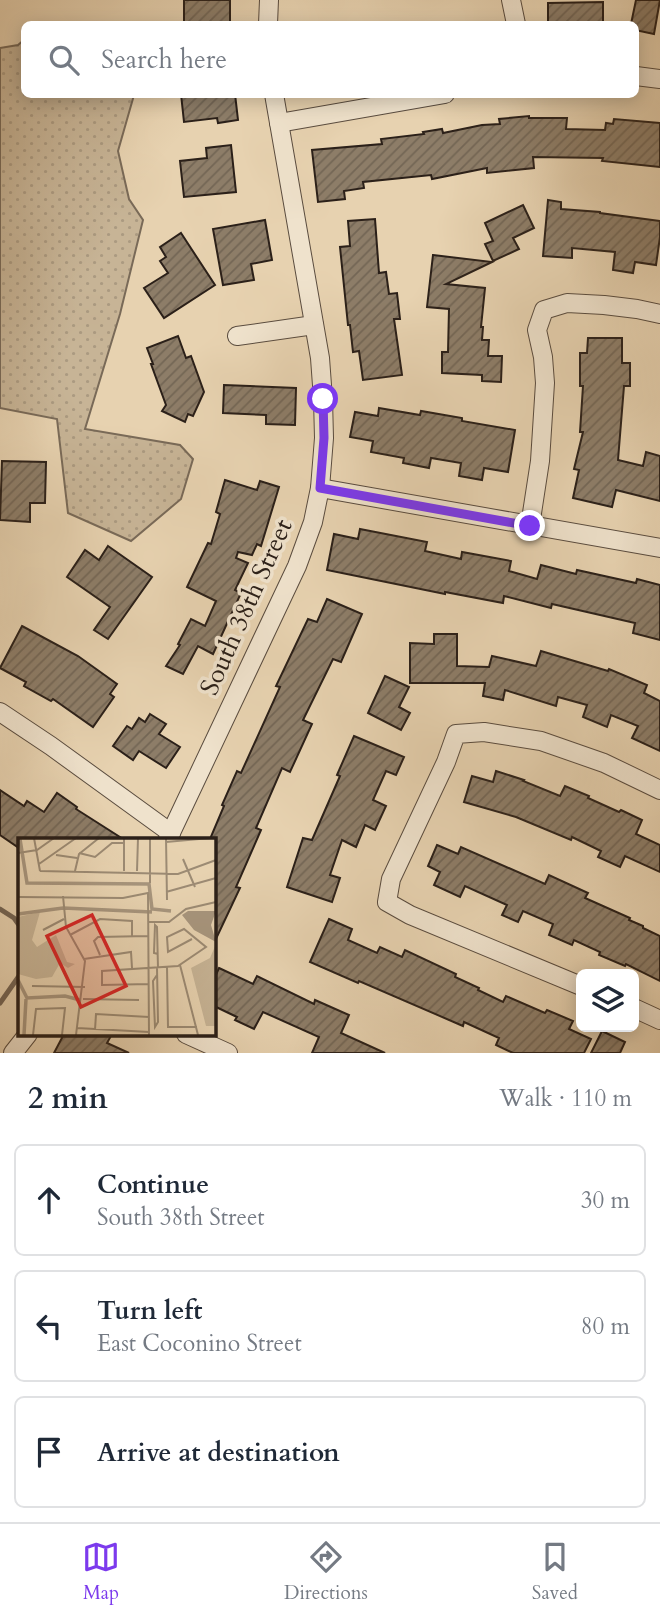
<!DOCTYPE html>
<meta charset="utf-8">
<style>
:root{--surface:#fff;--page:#f6f6f7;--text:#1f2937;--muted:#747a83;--line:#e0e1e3;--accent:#7c3aed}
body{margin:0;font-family:Cardo,serif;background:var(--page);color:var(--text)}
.controls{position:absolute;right:21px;bottom:21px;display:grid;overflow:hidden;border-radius:10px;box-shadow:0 4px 18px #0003}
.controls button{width:63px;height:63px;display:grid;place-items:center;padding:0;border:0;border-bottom:2px solid var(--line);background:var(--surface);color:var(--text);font:35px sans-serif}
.stop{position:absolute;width:21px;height:21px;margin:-16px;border:5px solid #7c3aed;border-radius:50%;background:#fff}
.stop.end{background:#7c3aed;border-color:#fff;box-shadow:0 2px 7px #0008}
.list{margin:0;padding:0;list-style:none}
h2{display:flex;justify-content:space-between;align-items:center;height:91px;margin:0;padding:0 28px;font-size:30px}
h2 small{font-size:23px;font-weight:400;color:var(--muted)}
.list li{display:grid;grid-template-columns:46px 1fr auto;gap:21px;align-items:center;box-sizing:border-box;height:112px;margin:0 14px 14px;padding:0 14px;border:2px solid var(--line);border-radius:10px}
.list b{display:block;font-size:26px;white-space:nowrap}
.list p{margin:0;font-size:23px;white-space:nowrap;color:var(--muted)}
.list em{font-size:23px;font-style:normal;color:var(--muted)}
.icon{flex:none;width:38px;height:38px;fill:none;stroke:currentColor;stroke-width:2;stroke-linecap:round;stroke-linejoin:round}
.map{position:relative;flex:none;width:660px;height:1053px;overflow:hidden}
.search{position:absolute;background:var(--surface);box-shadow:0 4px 18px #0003;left:21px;right:21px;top:21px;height:77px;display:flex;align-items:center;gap:18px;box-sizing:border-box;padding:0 24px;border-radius:10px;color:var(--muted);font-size:26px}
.sheet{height:469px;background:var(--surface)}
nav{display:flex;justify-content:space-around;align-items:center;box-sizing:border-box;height:98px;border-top:2px solid var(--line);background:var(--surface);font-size:19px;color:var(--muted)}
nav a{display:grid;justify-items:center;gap:4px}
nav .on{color:var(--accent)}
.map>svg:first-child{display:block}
</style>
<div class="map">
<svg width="660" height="1053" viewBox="0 0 660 1053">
<defs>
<pattern id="grass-dots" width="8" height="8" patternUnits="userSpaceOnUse" patternTransform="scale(1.75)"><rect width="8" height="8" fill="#c7b496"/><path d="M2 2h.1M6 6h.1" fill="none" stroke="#ab9a81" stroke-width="1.8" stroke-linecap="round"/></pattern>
<pattern id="building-hatch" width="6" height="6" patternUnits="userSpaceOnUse" patternTransform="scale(1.75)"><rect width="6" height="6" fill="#8d7d68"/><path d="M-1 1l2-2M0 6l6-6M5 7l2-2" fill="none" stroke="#736655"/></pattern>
</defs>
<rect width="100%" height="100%" fill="#e7d2b0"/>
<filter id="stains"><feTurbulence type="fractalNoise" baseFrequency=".00286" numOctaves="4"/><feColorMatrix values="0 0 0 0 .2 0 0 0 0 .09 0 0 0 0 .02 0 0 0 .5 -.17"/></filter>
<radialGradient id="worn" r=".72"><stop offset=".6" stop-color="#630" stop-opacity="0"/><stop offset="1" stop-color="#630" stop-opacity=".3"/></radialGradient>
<path fill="url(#grass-dots)" stroke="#796a58" stroke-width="2" d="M24,40V94L134,95L118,151L129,199L143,220L120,314L85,429L180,445L193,459L181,499L131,541L68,513L57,419L0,408V48L18,45Z"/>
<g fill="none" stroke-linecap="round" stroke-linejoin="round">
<g stroke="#756655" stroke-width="5">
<path d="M0,909L14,918L19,925"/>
<path d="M0,1003L19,976"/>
</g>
</g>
<g fill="url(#building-hatch)" stroke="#2b2019" stroke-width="2">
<rect x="184" y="0" width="46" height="24"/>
<path d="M636,0H660L654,34L635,30V24H631Z"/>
<path d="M603,2V24H548V3Z"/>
<path d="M181,94H235L238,120L218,123L217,118L184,122Z"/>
<path d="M529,116V118H567L566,129L605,130L606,123L613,124L614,119L660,123V167L602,161L603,158L533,157L534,168L487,173V168L432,179L431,175L363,182L364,188L344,191L345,199L318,202L312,150L382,144L381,139L424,134L423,132L442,129L443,133L482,125L500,124L499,119Z"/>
<path d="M231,145L236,192L184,197L180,161L207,158L206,148Z"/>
<path d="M548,200L561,202V209L600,212V213L660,221V237L656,265L635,262L633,273L613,270L615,252L572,248V258L543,256Z"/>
<path d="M523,205L534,228L513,238L519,249L493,261L485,244L493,241L485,223Z"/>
<path d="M375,219L379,273L386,272L389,294L397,293L400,319H394L402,375L363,380L359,351L353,352L350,325H348L340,247L350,246L348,221Z"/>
<path d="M265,220L272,260L251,264L254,280L223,285L213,229Z"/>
<path d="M181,233L215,285L164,318L144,288L168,273L160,261L166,257L160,247Z"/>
<path d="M433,255L492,262L446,284L485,288L481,327H483L482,340H489L488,356H502L501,382L482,381V375L442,373V352H448L449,309L427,307Z"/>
<path d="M178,336L186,358L191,356L204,392L193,416L188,414L185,422L162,411L166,405L151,364H153L147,348Z"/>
<path d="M588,338H622V363H630V386H624L618,460L643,466L646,452L660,456V501L616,490L612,507L573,498L579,470L574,469L583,432H580L583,386H580V353H587Z"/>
<path d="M224,385L296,388L295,425L266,424V415L223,413Z"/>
<path d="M379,408L420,415L421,411L462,418V421L515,430L508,472L484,468L482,480L459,476L461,463L431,458L429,468L403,463L404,458L371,452L373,441L350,437L355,412L378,416Z"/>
<path d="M2,461L46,462L45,503H30V522L0,520Z"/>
<path d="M225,480L257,490L260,481L279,487L261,546L257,544L252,555L238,552L236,558L248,563L235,590L241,593L213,654L198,646L183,674L166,666L180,645L178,644L191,619L205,626L216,601L187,587L208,543L211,544L220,514L216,512Z"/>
<path d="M360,529L427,542L425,551L461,559L462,552L511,561L509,571L537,579L541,565L576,574L577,570L636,583L637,579L660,585V640L633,633L635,623L552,604L551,608L504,596L503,603L445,592V594L327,570L334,534L358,539Z"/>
<path d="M108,546L152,577L108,639L94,630L110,607L67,577L85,550L99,560Z"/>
<path d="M327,599L362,614L341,662L333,659L303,720L312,724L290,772L282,768L256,828L261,830L236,887L240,888L214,943V839H210L224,806L222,805L237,771L241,773L280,687L276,686L308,619L317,622Z"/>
<path d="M22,626L78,656L117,684L110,694L114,697L93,727L53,699L51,701L24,686L26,682L0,668Z"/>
<path d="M434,634H457V666L489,667L492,656L536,666L541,651L608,671L609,669L647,685L644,693L660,701V751L632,738L638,726L611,715L607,727L583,717L587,705L558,697L556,706L505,690L503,700L483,696L485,683H410V643L434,644Z"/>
<path d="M385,676L409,687L399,707L410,713L401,730L368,713Z"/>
<path d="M150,714L166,724L159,734L180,747L166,768L139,751L133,760L113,746L127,726L132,729L139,718L145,722Z"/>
<path d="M354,736L404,757L396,775L386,771L373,800L386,806L375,830L365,825L356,847L342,840L330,875L340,878L332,902L287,887L303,838L312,840L340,776L337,775Z"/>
<path d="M496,771L524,780L523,781L560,796L565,786L589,796L588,798L619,812L621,810L642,820L636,834L660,845V872L625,856L620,867L598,857L601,851L572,837L571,840L516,817L464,802L472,776L493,782Z"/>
<path d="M0,790L24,806L27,801L44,812L57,793L77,807L76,809L123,839H19V848L0,835Z"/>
<path d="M437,845L458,854L461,847L545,884L549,875L588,893L585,898L630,918L629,920L643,926V928L660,936V981L626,964L625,966L599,955L600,952L574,940L572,945L549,935L553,924L523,911L518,922L502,915L507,905L465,886L460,897L434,885L440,872L428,866Z"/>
<path d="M329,919L352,929L348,940L377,953L380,947L402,957L405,950L456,974L455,977L479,988L478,990L503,1002L506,996L545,1013L547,1010L573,1021L569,1029L591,1039L584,1053H513L496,1045L499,1038L464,1022L463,1026L359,981L358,983L310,962Z"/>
<path d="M219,968L253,984L257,976L314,1004L315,1000L349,1015L341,1033L385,1053H312L319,1037L263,1012L254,1029L235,1020L237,1017L214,1006V979Z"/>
<path d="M602,1031L625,1042L620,1053H591Z"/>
<path d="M64,1034H112L107,1043L129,1053H54Z"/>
</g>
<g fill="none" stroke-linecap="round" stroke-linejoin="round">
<defs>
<g id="minor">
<path d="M511,0L516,24"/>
<path d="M268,24L269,0"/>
<path d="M636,76L660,79"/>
<path d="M279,123L445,94"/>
<path d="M237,336L314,325"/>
<path d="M320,488L660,548"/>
<path d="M530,526L540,461L545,383L543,357L537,330L544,310L567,303L604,305L637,309L660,314"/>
<path d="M0,712L51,746L171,833"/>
<path d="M168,839L297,566L313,522L320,488L324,438L323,399L320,358L274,94"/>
<path d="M581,986L410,915L387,902L391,879L446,762L456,734L484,732L541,741L604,763L660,790"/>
<path d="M634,1008L660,1020"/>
<path d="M186,1034L228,1053"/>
<path d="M13,1053L28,1034"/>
</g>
</defs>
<use href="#minor" stroke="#5a4c3f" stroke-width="20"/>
<use href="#minor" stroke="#efe2cc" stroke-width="18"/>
</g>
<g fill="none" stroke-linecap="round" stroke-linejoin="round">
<path stroke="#7c3aed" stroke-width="9" d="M323,399L324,438L320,488L530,526"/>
</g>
<g text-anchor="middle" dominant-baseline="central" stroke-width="7" stroke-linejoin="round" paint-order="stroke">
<g font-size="26" fill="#2b2019" stroke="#efe2cc">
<text transform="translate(246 607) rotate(-66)">South 38th Street</text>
</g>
</g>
<g transform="translate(18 838)">
<rect width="198" height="198" fill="#e7d2b0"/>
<path d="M22,74L14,102L19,109L38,97L49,124L57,126L50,130L42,125L34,139L18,141L0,136V79ZM198,106V188H188L173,130L192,120Z" fill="#c7b496"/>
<path d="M170,73H198L193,87L198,104L176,92L164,77Z" fill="#a7957d"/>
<path fill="none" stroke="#a7957d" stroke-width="3.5" d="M2,1L9,45L131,46L134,71L153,73M0,76L45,70L134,74M0,142L9,160L47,158L62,162M6,197L8,161"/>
<path fill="none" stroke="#9c8b74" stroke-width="2" d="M16,0L22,33M148,0L149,62M132,1V45M148,4L192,0M0,15L19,12L36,0M61,15L77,19L94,5H106M38,17L59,20M165,21L177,49M21,26L58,0M22,33L160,36L198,22M57,33L61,16L81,0M106,33V0M119,33L120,0M148,54L198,40M45,58L48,89L67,123L58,197M0,59L105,60L130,55L131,197M131,84H151L168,71L198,64M25,92L46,81M52,97L82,81L114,83V98M140,116L136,115L137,87L139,89L140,130M82,117L76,103L80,99L130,98M66,121L113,114L114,130M162,127L180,197M149,129L150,189H179M139,137L135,143L137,189L140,184L139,130M131,146L84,147V133L160,128L188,109L166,91L149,99L150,114L174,101M14,148L67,149M65,161L121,162M59,190L131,194M77,192L78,176L131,179M15,197L18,171L47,170L44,197"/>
<path fill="#d62828" fill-opacity="0.15" stroke="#d62828" stroke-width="3.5" d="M74,77L108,148L63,169L29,98Z"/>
<rect width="198" height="198" fill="none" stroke="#2b2019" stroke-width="3.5"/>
</g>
<rect width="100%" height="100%" filter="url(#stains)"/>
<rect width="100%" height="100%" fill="url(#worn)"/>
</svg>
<div class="controls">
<button><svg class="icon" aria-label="layers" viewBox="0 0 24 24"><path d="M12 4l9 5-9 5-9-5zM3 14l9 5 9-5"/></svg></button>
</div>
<div class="stop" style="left:323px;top:399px"></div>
<div class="stop end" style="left:530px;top:526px"></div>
<div class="search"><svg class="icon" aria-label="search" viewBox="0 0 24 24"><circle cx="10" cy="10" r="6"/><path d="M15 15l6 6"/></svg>Search here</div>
</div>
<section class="sheet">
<h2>2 min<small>Walk · 110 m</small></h2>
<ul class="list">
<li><svg class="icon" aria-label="ahead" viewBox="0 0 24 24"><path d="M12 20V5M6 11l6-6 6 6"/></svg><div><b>Continue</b><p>South 38th Street</p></div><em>30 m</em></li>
<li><svg class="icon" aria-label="left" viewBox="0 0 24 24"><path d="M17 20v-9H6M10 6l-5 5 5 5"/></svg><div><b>Turn left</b><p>East Coconino Street</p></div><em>80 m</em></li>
<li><svg class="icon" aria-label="arrive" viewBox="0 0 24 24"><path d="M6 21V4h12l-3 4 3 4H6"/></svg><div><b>Arrive at destination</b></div></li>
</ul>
</section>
<nav>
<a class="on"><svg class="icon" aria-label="map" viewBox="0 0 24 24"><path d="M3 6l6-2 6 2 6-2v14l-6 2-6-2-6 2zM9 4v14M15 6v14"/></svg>Map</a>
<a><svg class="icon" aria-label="directions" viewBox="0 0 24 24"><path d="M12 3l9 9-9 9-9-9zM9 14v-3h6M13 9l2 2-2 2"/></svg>Directions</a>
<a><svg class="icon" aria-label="saved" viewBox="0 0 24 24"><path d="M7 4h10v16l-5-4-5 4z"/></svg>Saved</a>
</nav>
